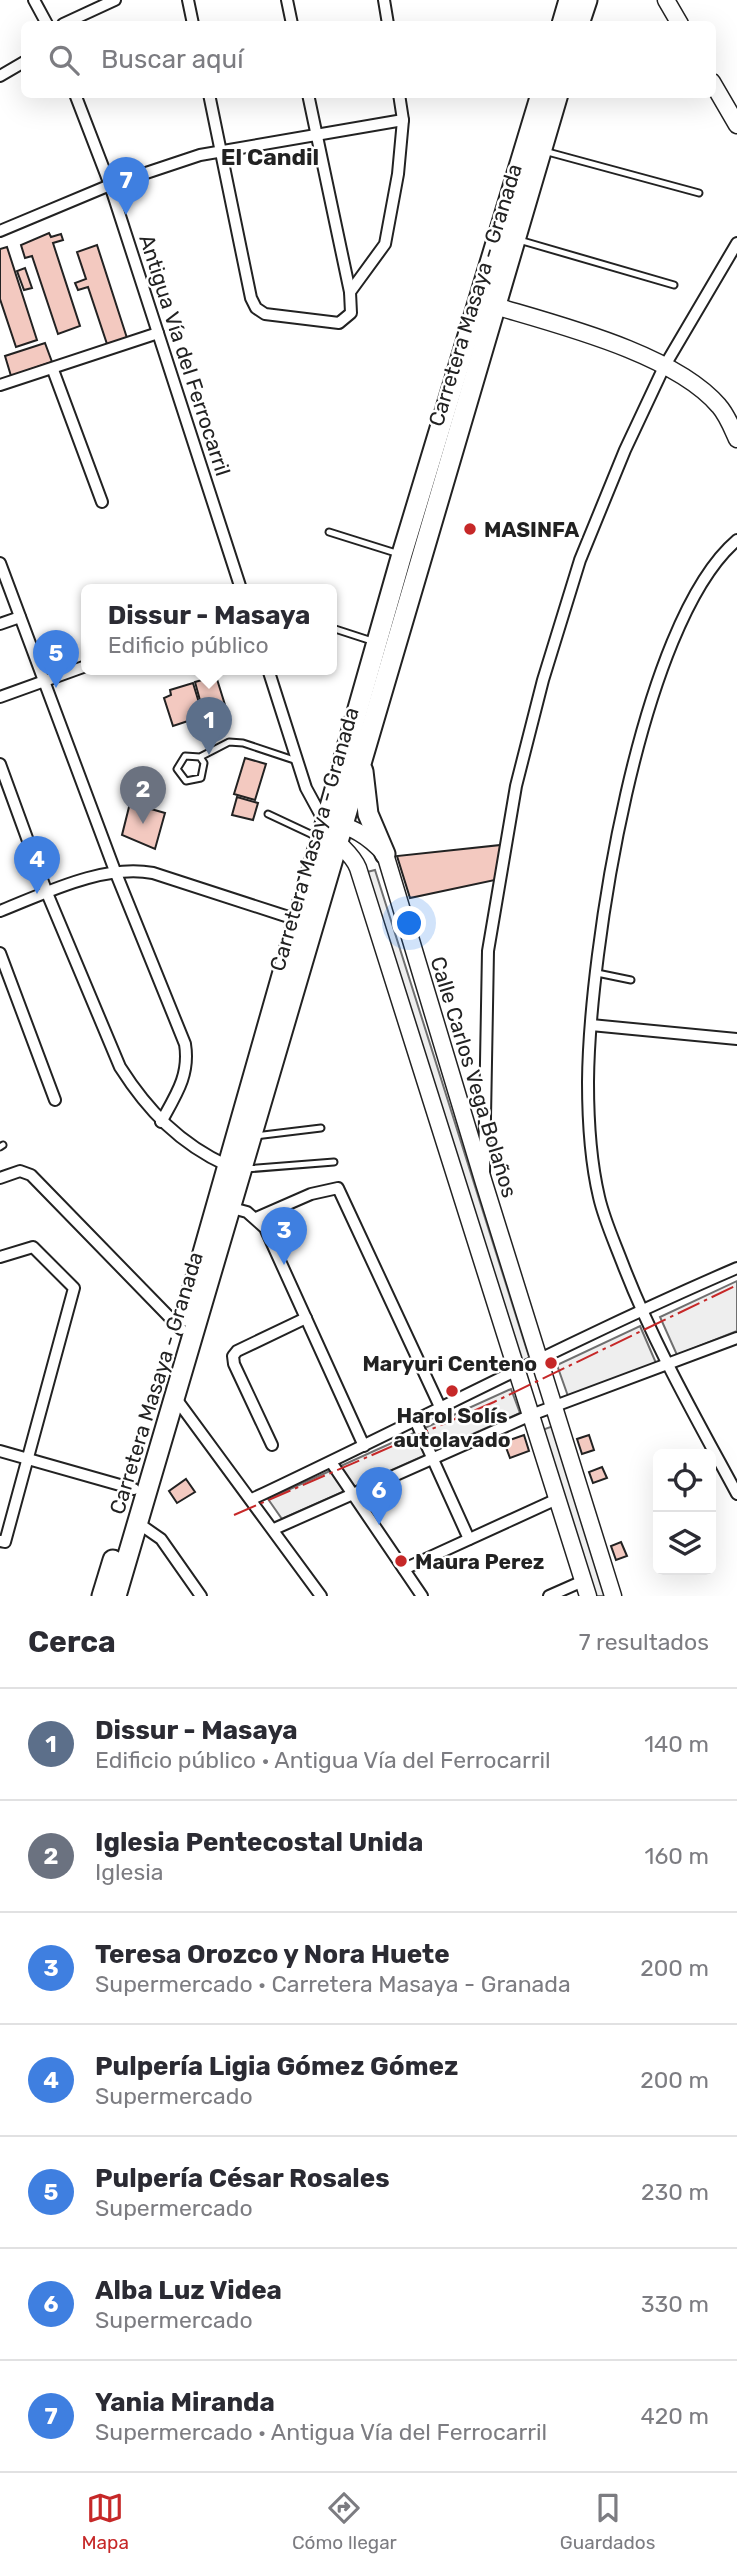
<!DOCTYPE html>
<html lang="es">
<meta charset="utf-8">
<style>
:root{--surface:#fff;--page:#f2f2f3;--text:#2b2b33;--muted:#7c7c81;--line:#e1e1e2;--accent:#c62828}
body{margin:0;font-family:Rubik,sans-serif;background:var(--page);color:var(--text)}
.controls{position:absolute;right:21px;bottom:21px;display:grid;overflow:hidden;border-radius:10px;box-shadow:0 7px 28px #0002}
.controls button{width:63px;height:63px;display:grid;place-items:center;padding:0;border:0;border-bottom:2px solid var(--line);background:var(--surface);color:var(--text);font:35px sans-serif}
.you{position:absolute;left:410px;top:924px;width:24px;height:24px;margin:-18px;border:5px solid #fff;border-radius:50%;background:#1a73e8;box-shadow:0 0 0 10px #1a73e833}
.badge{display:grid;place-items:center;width:46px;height:46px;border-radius:50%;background:var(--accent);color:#fff;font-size:23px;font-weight:700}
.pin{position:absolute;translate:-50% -58px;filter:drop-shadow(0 2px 4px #0008)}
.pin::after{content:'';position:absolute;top:37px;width:24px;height:21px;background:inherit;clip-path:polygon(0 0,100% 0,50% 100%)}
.popup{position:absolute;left:81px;top:584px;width:256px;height:91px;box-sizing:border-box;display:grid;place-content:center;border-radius:10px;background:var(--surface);filter:drop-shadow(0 2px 5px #0005);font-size:23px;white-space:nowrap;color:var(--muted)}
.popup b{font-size:26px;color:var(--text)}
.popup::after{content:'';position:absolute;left:50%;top:100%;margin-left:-14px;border:14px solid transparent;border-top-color:var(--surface)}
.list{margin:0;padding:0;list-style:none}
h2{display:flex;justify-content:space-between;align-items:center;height:91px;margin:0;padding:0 28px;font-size:30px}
h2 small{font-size:23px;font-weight:400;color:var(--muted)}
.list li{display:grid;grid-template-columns:46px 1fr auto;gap:21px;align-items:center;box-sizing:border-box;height:112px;padding:0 28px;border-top:2px solid var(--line)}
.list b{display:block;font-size:26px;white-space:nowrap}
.list p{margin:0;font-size:23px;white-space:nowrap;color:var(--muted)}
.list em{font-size:23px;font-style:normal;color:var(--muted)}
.icon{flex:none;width:38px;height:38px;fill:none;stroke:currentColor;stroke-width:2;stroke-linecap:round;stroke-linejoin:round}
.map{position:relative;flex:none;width:737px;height:1596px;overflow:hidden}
.search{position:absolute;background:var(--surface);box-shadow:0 7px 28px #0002;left:21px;right:21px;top:21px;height:77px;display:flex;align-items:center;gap:18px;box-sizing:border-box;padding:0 24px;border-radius:10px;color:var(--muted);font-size:26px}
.sheet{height:875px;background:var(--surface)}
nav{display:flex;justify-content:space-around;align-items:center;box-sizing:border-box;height:98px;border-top:2px solid var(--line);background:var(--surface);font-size:19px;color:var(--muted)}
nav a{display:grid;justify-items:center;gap:4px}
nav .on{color:var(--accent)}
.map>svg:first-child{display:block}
</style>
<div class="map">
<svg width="737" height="1596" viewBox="0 0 737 1596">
<rect width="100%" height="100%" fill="#fff"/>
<g fill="#eee" stroke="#6f6f6f" stroke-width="2">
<path d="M375,870L530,1360L518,1363L367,872Z"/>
<path d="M737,1281V1331L677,1355L660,1317Z"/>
<path d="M640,1326L656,1363L569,1399L557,1365Z"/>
<path d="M511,1389L520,1413L282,1519L268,1499Z"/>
<path d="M556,1425L611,1596H596L542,1430Z"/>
</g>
<g fill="#f3c9c0" stroke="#222" stroke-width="2">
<path d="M49,233L51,237L61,234L63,240L53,243L80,326L58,334L32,256L25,258L21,245Z"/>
<path d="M97,245L127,338L107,344L88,287L78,290L75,283L86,279L77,252Z"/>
<path d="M7,247L37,340L16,347L0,299V249Z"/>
<path d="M25,268L32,288L24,290L17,271Z"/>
<path d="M45,343L52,362L11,376L5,356Z"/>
<path d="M216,676L226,708L204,715L195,682Z"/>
<path d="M193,683L203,716L173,726L164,698L171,695L170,690Z"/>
<path d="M245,758L266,764L255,800L234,794Z"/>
<path d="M237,797L258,803L253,820L232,815Z"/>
<path d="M130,803L165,813L155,849L122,835Z"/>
<path d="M501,845L495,880L410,898L397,856Z"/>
<path d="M524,1435L529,1451L510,1458L504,1442Z"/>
<path d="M589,1435L594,1450L582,1454L577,1439Z"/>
<path d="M602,1467L607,1478L593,1483L589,1472Z"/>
<path d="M186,1479L195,1492L177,1503L169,1491Z"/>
<path d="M621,1542L627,1556L616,1560L611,1546Z"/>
</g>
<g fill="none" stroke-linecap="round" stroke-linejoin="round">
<defs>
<g id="lane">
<path d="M544,151L699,193"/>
<path d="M519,240L674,285"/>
<path d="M329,532L399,554"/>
<path d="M332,628L372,641"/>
<path d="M200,757L204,763L201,778L186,781L177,769L185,756L200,757L229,742L243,743L297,761"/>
<path d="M268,814L317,837"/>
<path d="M597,973L631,980"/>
<path d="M255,1136L321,1128"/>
<path d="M0,1147L3,1145"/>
<path d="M246,1169L334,1162"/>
</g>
<g id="street">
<path d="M34,0L47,24"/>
<path d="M188,0L193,24"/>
<path d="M287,0L292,24"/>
<path d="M384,0L388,24"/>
<path d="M63,24L115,0"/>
<path d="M0,76L24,62"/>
<path d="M75,94L110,185L241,589"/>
<path d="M209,94L251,298L256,308L265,314L339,323L351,313L350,292L385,244L398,174L403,120L399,94"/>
<path d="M308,94L350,292"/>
<path d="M0,231L110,185L200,155L403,120"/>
<path d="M53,370L102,502"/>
<path d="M0,385L158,333"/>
<path d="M737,540C639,623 589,955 588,1082C588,1121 590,1159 599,1197C604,1219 614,1241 622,1262C653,1343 696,1418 737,1494"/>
<path d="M0,563L115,871L185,1044C190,1075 176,1095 161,1122"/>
<path d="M0,624L20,617"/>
<path d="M268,669L306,788L325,823"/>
<path d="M0,697L86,666"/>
<path d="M0,764L47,893L120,1067C148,1111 180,1144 228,1166"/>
<path d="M0,911C46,893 102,864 153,873L301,921"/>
<path d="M0,953L55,1100"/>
<path d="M591,1025L737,1039"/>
<path d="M484,1173L488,951L516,786L543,680L580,560L625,450L664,367L737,243"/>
<path d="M0,1178L20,1171L31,1175L181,1329"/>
<path d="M232,1208L247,1212L265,1228L364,1446"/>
<path d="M256,1218L311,1194L338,1188L441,1409"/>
<path d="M0,1257L33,1247L74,1288L5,1542L0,1541"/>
<path d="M174,1396L321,1596"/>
<path d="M416,1422L469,1539"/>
<path d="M272,1445L234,1364L233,1356L237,1351L306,1318"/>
<path d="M0,1451L134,1489"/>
<path d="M331,1462L422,1596"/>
<path d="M252,1499C414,1423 572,1339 737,1268"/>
<path d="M138,1523L161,1539L201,1596"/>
<path d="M274,1529L531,1415L737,1338"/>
<path d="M404,1569L557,1499"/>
<path d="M549,1596L583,1581"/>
</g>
<g id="secondary">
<path d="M666,0L680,24"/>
<path d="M712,82L737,125"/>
<path d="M495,306C559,325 675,354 719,406C727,415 732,428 737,439"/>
<path d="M588,1596L358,868C351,850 333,844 327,825C350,822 370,838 385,854L484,1183L613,1596"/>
</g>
<g id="highway">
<path d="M562,24L569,0"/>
<path d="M579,24L587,0"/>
<path d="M363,771L368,814L385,854"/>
<path d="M185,1316L402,554L541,94"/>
<path d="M102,1596L113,1560"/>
<path d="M116,1596L558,94"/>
</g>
</defs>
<use href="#lane" stroke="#222" stroke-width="9"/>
<use href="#street" stroke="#222" stroke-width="14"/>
<use href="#secondary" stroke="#222" stroke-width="19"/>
<use href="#highway" stroke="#222" stroke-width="23"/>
<use href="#lane" stroke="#fff" stroke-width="5"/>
<use href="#street" stroke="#fff" stroke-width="10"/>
<use href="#secondary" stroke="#fff" stroke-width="16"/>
<use href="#highway" stroke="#fff" stroke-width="19"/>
<path stroke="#c62828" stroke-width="2" stroke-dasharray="24 5 3.5 5" stroke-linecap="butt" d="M234,1515L494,1402L737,1285"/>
</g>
<g fill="#c62828" stroke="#fff" stroke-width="2.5">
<circle cx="470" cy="529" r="7"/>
<circle cx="551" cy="1363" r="7"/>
<circle cx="452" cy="1391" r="7"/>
<circle cx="401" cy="1561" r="7"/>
</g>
<g text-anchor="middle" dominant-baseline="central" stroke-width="5" stroke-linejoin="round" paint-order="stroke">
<g font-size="21" fill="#222" stroke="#fff">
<text transform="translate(475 295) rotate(-73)">Carretera Masaya - Granada</text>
<text transform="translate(185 355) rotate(72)">Antigua Vía del Ferrocarril</text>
<text transform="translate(314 839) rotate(-74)">Carretera Masaya - Granada</text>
<text transform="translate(474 1077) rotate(73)">Calle Carlos Vega Bolaños</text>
<text transform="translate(156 1383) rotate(-73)">Carretera Masaya - Granada</text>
</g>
<g font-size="21" font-weight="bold" fill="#222" stroke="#fff" text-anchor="start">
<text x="484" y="529">MASINFA</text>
<text x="537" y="1363" text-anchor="end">Maryuri Centeno</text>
<text x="452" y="1415" text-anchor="middle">Harol Solís<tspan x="452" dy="24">autolavado</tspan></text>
<text x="415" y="1561">Maura Perez</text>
</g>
<g font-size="23" font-weight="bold" fill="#222" stroke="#fff">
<text x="270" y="157">El Candil</text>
</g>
</g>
</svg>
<div class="controls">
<button><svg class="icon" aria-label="locate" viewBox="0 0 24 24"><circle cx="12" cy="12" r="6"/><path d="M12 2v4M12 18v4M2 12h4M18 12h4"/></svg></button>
<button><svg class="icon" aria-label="layers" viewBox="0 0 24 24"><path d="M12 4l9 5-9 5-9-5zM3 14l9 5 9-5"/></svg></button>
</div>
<div class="you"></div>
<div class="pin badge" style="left:209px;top:755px;background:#5c6f8a">1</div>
<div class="popup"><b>Dissur - Masaya</b>Edificio público</div>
<div class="pin badge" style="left:143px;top:824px;background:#6b7280">2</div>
<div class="pin badge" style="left:284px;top:1265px;background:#3f7fe0">3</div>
<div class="pin badge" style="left:37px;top:894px;background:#3f7fe0">4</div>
<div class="pin badge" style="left:56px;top:688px;background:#3f7fe0">5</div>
<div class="pin badge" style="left:379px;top:1525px;background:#3f7fe0">6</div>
<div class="pin badge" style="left:126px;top:215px;background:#3f7fe0">7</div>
<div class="search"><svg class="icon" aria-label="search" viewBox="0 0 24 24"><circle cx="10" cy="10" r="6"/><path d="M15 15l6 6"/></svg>Buscar aquí</div>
</div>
<section class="sheet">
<h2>Cerca<small>7 resultados</small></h2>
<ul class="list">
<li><span class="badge" style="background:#5c6f8a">1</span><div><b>Dissur - Masaya</b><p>Edificio público · Antigua Vía del Ferrocarril</p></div><em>140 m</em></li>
<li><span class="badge" style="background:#6b7280">2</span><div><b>Iglesia Pentecostal Unida</b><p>Iglesia</p></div><em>160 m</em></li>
<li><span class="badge" style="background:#3f7fe0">3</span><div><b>Teresa Orozco y Nora Huete</b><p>Supermercado · Carretera Masaya - Granada</p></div><em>200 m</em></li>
<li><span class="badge" style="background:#3f7fe0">4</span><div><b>Pulpería Ligia Gómez Gómez</b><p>Supermercado</p></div><em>200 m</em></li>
<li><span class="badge" style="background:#3f7fe0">5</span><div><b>Pulpería César Rosales</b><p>Supermercado</p></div><em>230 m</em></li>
<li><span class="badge" style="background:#3f7fe0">6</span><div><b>Alba Luz Videa</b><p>Supermercado</p></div><em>330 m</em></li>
<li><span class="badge" style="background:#3f7fe0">7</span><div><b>Yania Miranda</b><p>Supermercado · Antigua Vía del Ferrocarril</p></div><em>420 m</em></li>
</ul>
</section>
<nav>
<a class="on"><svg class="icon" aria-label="map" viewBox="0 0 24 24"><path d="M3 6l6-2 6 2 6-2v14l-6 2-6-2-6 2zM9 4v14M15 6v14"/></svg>Mapa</a>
<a><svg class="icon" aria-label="directions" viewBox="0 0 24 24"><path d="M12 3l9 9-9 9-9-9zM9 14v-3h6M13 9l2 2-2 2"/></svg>Cómo llegar</a>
<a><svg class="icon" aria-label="saved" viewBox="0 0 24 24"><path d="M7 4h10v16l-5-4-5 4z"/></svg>Guardados</a>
</nav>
